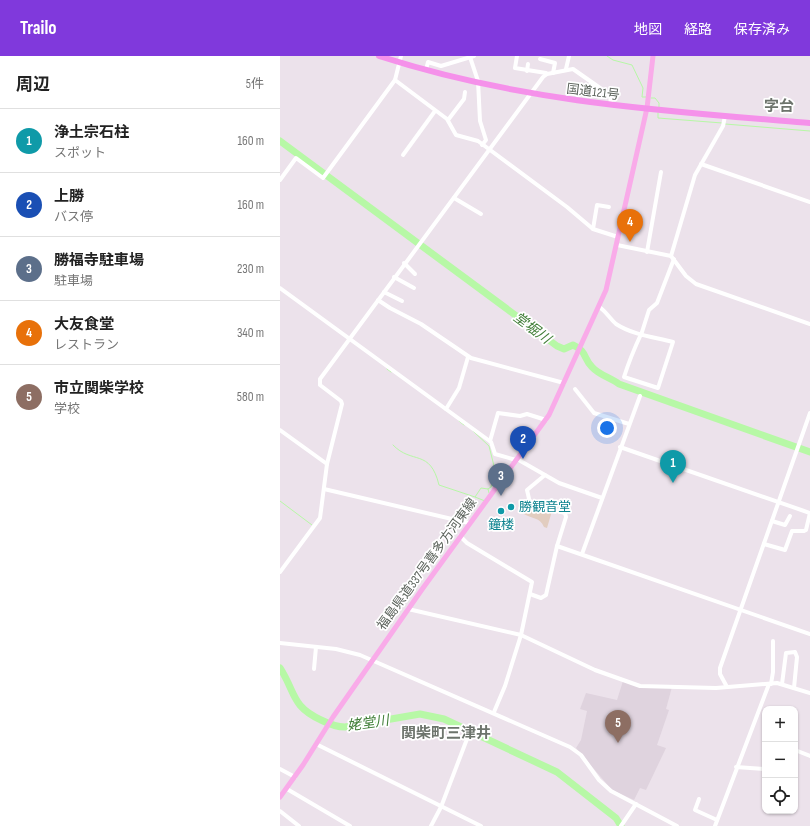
<!DOCTYPE html>
<html lang="ja">
<meta charset="utf-8">
<style>
:root{--surface:#fff;--page:#f2f2f2;--text:#222;--muted:#767676;--line:#e0e0e0;--accent:#8039dc}
body{margin:0;font-family:"Sofia Sans Condensed","Noto Sans JP",sans-serif;background:var(--page);color:var(--text)}
.controls{position:absolute;right:12px;bottom:12px;display:grid;overflow:hidden;border-radius:8px;box-shadow:0 1px 3px #0004}
.controls button{width:36px;height:36px;display:grid;place-items:center;padding:0;border:0;border-bottom:1px solid var(--line);background:var(--surface);color:var(--text);font:20px sans-serif}
.you{position:absolute;left:327px;top:372px;width:14px;height:14px;margin:-10px;border:3px solid #fff;border-radius:50%;background:#1a73e8;box-shadow:0 0 0 6px #1a73e833}
.badge{display:grid;place-items:center;width:26px;height:26px;border-radius:50%;background:var(--accent);color:#fff;font-size:13px;font-weight:700}
.pin{position:absolute;translate:-50% -33px;filter:drop-shadow(0 1px 2px #0008)}
.pin::after{content:'';position:absolute;top:21px;width:14px;height:12px;background:inherit;clip-path:polygon(0 0,100% 0,50% 100%)}
.list{margin:0;padding:0;list-style:none}
h2{display:flex;justify-content:space-between;align-items:center;height:52px;margin:0;padding:0 16px;font-size:17px}
h2 small{font-size:13px;font-weight:400;color:var(--muted)}
.list li{display:grid;grid-template-columns:26px 1fr auto;gap:12px;align-items:center;box-sizing:border-box;height:64px;padding:0 16px;border-top:1px solid var(--line)}
.list b{display:block;font-size:15px;white-space:nowrap}
.list p{margin:0;font-size:13px;white-space:nowrap;color:var(--muted)}
.list em{font-size:13px;font-style:normal;color:var(--muted)}
.icon{flex:none;width:22px;height:22px;fill:none;stroke:currentColor;stroke-width:2;stroke-linecap:round;stroke-linejoin:round}
.map{position:relative;flex:none;width:530px;height:770px;overflow:hidden}
header{display:flex;align-items:center;gap:24px;box-sizing:border-box;height:56px;padding:0 20px;background:var(--accent);color:#fff}
header strong{font-size:19px}
nav{display:flex;gap:22px;margin-inline-start:auto;font-size:14px}
main{display:flex}
aside{flex:1;background:var(--surface)}
.map>svg:first-child{display:block}
</style>
<header>
<strong>Trailo</strong>
<nav><a>地図</a><a>経路</a><a>保存済み</a></nav>
</header>
<main>
<aside>
<h2>周辺<small>5件</small></h2>
<ul class="list">
<li><span class="badge" style="background:#0f9aa8">1</span><div><b>浄土宗石柱</b><p>スポット</p></div><em>160 m</em></li>
<li><span class="badge" style="background:#1a4fb4">2</span><div><b>上勝</b><p>バス停</p></div><em>160 m</em></li>
<li><span class="badge" style="background:#5c6f8a">3</span><div><b>勝福寺駐車場</b><p>駐車場</p></div><em>230 m</em></li>
<li><span class="badge" style="background:#e8710a">4</span><div><b>大友食堂</b><p>レストラン</p></div><em>340 m</em></li>
<li><span class="badge" style="background:#8d6e63">5</span><div><b>市立関柴学校</b><p>学校</p></div><em>580 m</em></li>
</ul>
</aside>
<div class="map">
<svg width="530" height="770" viewBox="0 0 530 770">
<rect width="100%" height="100%" fill="#ece2eb"/>
<path fill="#dfd3de" d="M343,625L360,631H392L386,653L389,654L377,689L386,692L366,734L360,732L354,744L332,734L296,692L301,684L307,655L300,653L306,637L337,644Z"/>
<path fill="#e2cdc0" d="M243,445L272,455L267,472L264,471C260,461 252,463 244,458C242,456 240,453 238,450L239,446Z"/>
<g fill="none" stroke-linecap="round" stroke-linejoin="round">
<g stroke="#b7f8a6" stroke-width="1">
<path d="M327,0L333,4L352,9L363,32L362,41H366"/>
<path d="M371,42H375L379,47V52"/>
<path d="M378,57V62L442,67"/>
<path d="M445,68L530,75"/>
<path d="M107,313L111,316"/>
<path d="M179,365L184,369"/>
<path d="M193,375L209,390L215,414L211,431L208,433L201,432L195,441L205,445"/>
<path d="M113,389C132,409 150,392 159,429L195,441"/>
<path d="M208,433L209,437"/>
<path d="M0,445L32,469"/>
</g>
<g stroke="#b7f8a6" stroke-width="7">
<path d="M0,85L277,290L284,293L293,289C307,295 303,302 312,311C319,319 331,322 339,328L530,396"/>
<path d="M0,612C16,637 11,650 41,664C49,668 56,671 65,671L140,658L164,663L277,716L336,762L341,770"/>
</g>
<g stroke="#fff" stroke-width="4">
<path d="M237,0L235,12L266,17"/>
<path d="M190,1L198,25L200,65L206,84L202,89"/>
<path d="M260,3L275,7L273,17"/>
<path d="M286,13L289,0"/>
<path d="M146,14L148,6L161,10L194,0"/>
<path d="M247,15L248,8"/>
<path d="M115,24L167,63L176,79L198,85L287,151L313,173L338,181"/>
<path d="M168,64L184,43L185,36"/>
<path d="M123,99L155,55"/>
<path d="M421,108L530,146"/>
<path d="M0,124L16,102L43,122L115,24L121,0"/>
<path d="M174,142L201,158"/>
<path d="M313,173L317,149L329,151"/>
<path d="M337,189L391,200L406,220L416,228L530,268"/>
<path d="M367,196L381,116"/>
<path d="M391,200L415,119L443,70L445,60"/>
<path d="M124,207L135,218"/>
<path d="M114,221L134,232"/>
<path d="M0,232L211,386L215,398L236,404"/>
<path d="M104,236L122,245"/>
<path d="M98,244L110,252L141,268L191,302L284,327"/>
<path d="M319,251C325,254 330,263 336,268C353,279 374,281 393,286L378,332L344,321C349,305 355,291 362,276L369,254L377,247L394,203"/>
<path d="M295,333L314,357L349,368"/>
<path d="M166,353L179,332L188,301"/>
<path d="M0,374L47,408"/>
<path d="M210,385L218,357L240,360L247,358L266,364"/>
<path d="M340,391L530,457L526,474L524,475H512L505,494L484,488"/>
<path d="M237,403L279,427L322,442"/>
<path d="M44,433L189,467"/>
<path d="M492,465L505,469L510,460"/>
<path d="M180,480L187,487L252,526L241,579L225,630L214,656"/>
<path d="M277,490L530,578"/>
<path d="M302,498L360,340"/>
<path d="M0,516L40,462L47,408L62,348L61,345L40,329V323L263,21L267,18L293,13L330,39L331,49"/>
<path d="M250,538L261,542L266,539L277,490L286,461L285,457L250,447L247,434L265,419"/>
<path d="M128,553L241,579L315,614L360,630L436,632L497,627L530,637"/>
<path d="M0,587L56,593L80,599L290,691L301,699L319,724L331,735L397,770"/>
<path d="M34,613L36,591"/>
<path d="M491,628L493,616V585"/>
<path d="M502,628L506,597L515,596L517,601L514,632"/>
<path d="M447,631L440,618V612L530,357"/>
<path d="M36,688L201,770"/>
<path d="M515,694L530,700"/>
<path d="M456,711L485,713"/>
<path d="M0,713L15,721"/>
<path d="M7,733L70,770"/>
<path d="M419,743L415,754L437,764"/>
<path d="M0,755L19,770"/>
<path d="M151,770L161,751L187,683"/>
<path d="M341,770L356,748"/>
<path d="M435,770L489,628"/>
</g>
<path stroke="#f9abe9" stroke-width="5" d="M0,741L23,709L53,661L143,532L269,359L326,234L367,52L373,0"/>
<path stroke="#f591ea" stroke-width="6" d="M99,0C240,46 384,55 530,67"/>
</g>
<g fill="#0f9aa8" stroke="#fff" stroke-width="1.5">
<circle cx="231" cy="451" r="4"/>
<circle cx="221" cy="455" r="4"/>
</g>
<g text-anchor="middle" dominant-baseline="central" stroke-width="3.5" stroke-linejoin="round" paint-order="stroke">
<g font-size="13" fill="#5b625b" stroke="#fff">
<text transform="translate(313 36) rotate(7)">国道121号</text>
<text transform="translate(147 508) rotate(-54)">福島県道337号喜多方河東線</text>
</g>
<g font-size="13" fill="#0d838f" stroke="#fff" text-anchor="start">
<text x="239" y="451">勝観音堂</text>
<text x="221" y="469" text-anchor="middle">鐘楼</text>
</g>
<g font-size="14" font-style="italic" fill="#407e37" stroke="#fff">
<text transform="translate(252 272) rotate(37)">堂堀川</text>
<text transform="translate(88 667) rotate(-8)">姥堂川</text>
</g>
<g font-size="15" font-weight="bold" fill="#6d746c" stroke="#fff">
<text x="499" y="50">字台</text>
<text x="166" y="677">関柴町三津井</text>
</g>
</g>
</svg>
<div class="controls">
<button>+</button>
<button>−</button>
<button><svg class="icon" aria-label="locate" viewBox="0 0 24 24"><circle cx="12" cy="12" r="6"/><path d="M12 2v4M12 18v4M2 12h4M18 12h4"/></svg></button>
</div>
<div class="you"></div>
<div class="pin badge" style="left:393px;top:427px;background:#0f9aa8">1</div>
<div class="pin badge" style="left:243px;top:403px;background:#1a4fb4">2</div>
<div class="pin badge" style="left:221px;top:440px;background:#5c6f8a">3</div>
<div class="pin badge" style="left:350px;top:186px;background:#e8710a">4</div>
<div class="pin badge" style="left:338px;top:687px;background:#8d6e63">5</div>
</div>
</main>
